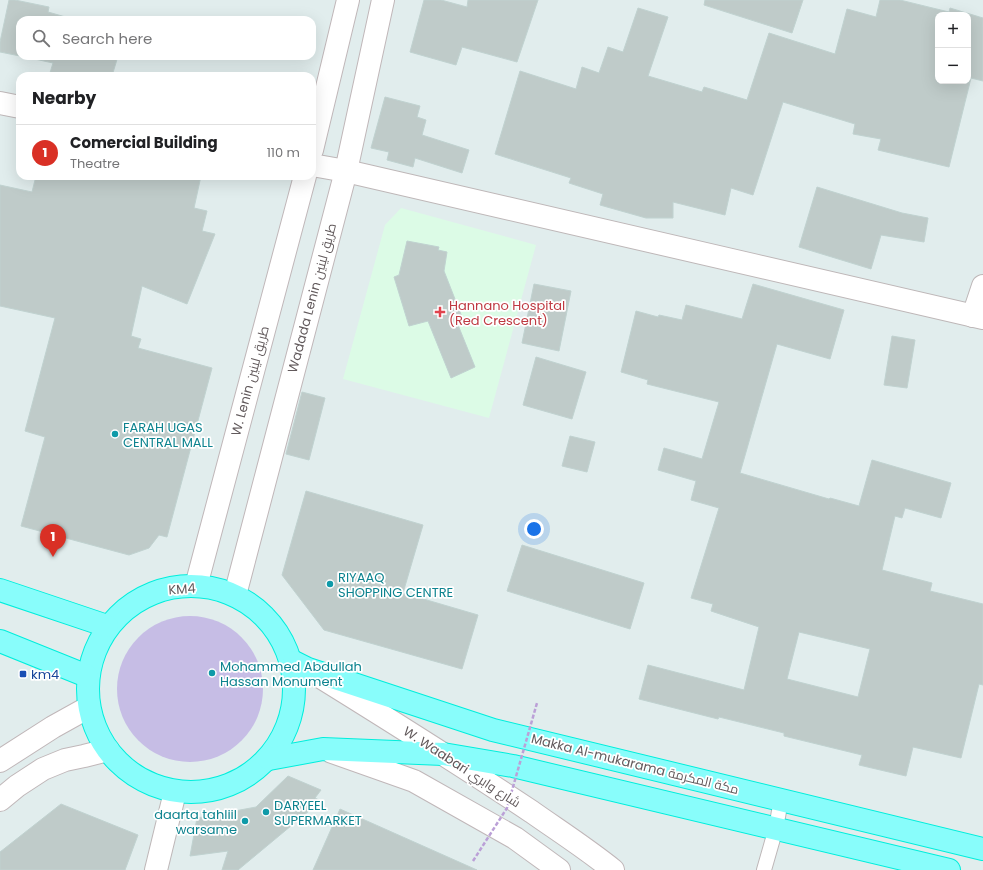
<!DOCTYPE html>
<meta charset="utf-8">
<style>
:root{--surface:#fff;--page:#f6f6f6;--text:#202124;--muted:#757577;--line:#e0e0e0;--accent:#d93025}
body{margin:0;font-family:Poppins,Cairo,sans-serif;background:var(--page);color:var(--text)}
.controls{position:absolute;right:12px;top:12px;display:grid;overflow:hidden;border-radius:8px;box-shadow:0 4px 16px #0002}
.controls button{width:36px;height:36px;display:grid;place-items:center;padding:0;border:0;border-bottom:1px solid var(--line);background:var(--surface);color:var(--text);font:20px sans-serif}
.you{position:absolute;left:534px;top:529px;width:14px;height:14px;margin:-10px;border:3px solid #fff;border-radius:50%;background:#1a73e8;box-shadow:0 0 0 6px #1a73e833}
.badge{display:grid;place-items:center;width:26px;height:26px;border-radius:50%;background:var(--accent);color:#fff;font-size:13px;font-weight:700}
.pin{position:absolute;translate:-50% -33px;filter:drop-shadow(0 1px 2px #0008)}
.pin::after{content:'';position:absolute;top:21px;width:14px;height:12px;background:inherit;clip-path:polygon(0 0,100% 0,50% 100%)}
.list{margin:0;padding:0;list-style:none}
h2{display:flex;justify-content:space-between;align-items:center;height:52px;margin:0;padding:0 16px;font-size:17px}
h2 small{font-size:13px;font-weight:400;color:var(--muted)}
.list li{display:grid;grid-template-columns:26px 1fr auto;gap:12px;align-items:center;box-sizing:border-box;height:56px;padding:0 16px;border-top:1px solid var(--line)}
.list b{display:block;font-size:15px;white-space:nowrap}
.list p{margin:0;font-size:13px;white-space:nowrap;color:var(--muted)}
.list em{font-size:13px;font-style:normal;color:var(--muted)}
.icon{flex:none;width:22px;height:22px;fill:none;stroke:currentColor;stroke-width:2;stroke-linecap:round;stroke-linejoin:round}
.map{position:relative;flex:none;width:983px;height:870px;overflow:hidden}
.search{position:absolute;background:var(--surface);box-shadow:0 4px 16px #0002;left:16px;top:16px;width:300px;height:44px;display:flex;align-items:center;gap:10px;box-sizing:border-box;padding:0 14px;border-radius:12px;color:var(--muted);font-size:15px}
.panel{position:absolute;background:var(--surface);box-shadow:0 4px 16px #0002;left:16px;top:72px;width:300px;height:108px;border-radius:12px}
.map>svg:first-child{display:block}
</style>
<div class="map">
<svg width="983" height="870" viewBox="0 0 983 870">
<rect width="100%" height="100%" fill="#e1eded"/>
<path fill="#dcfbe6" d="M401,208L536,245L489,418L343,379L385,225Z"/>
<circle fill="#c6bde5" cx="190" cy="689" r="73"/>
<g fill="#bfcbc9" stroke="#c0d2d0" fill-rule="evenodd">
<path d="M9,0H15L49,7L48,12L76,20H20V56L0,52V42Z"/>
<path d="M424,0H441L467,7L468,0H538L517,62L462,47L456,65L410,52Z"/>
<path d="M705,0H803L792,33L704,5Z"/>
<path d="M880,0H900L949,12L950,8L983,18V81L971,78L949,167L878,150L881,139L853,134L855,124L783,102L753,195L731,188L725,215L673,202V218H646L600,205L603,194L569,183L571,178L495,154L520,71L576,89L582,67L599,73L608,47L623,52L638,8L668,17L648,76L702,92L704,87L747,100L769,33L835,54L847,9L876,17ZM938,15H968V81H938Z"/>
<path d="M21,56H118L112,76H49L53,63Z"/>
<path d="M385,97L420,106L417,117L426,120L422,135L469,150L462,173L415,158L413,167L387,160L389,152L371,148Z"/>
<path d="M36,176H201L194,208L207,211L202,231L215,234L187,304L142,286L131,336L141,339L138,348L212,368L167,537L159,535L149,548L129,555L21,526L45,437L25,431L55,318L0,306V185L32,192Z"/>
<path d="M817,187L902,213L928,218L924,242L881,235L871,269L799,247Z"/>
<path d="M407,241L439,247L438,250L447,252L444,271L462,317L456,320L475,367L451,378L428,321L409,326L394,277L399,275Z"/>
<path d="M534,284L571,291L559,351L522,343Z"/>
<path d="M753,284L844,310L830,359L777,344L740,473L829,499L830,498L859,506L872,460L951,483L941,518L905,508L902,518L895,516L882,570L932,583L930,591L983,604V685L979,684L961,758L913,747L906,776L859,765L862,755L784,736V733L719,717L718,719L639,699L648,665L744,690L759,627L711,611L713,604L691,598L719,508L691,500L696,481L658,470L664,448L702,459L719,402L647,384L648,380L621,372L636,311L658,317L659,315L682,320L686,305L742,319ZM799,632L870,649L858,697L787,679Z"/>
<path d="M892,336L915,340L907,388L884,385Z"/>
<path d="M536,357L586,372L572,419L523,405Z"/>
<path d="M302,392L325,398L309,460L286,454Z"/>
<path d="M570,436L595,442L587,472L562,466Z"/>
<path d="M306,491L423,525L403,593L478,615L462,669L324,630L282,575Z"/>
<path d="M522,545L644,583L630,629L507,591Z"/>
<path d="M288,776L321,790L315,798L321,801L238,870H222L228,851L190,856L197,818L256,807Z"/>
<path d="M61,804L138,835L125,870H0V852Z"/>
<path d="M340,809L477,870H313Z"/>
</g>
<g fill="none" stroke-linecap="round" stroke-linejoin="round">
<defs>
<path id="lane" d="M764,870L776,828L781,800"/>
<g id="street">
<path d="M0,103L20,107"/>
<path d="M312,165L346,171L983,318"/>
<path d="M973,316L983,286"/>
<path d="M156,870L175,792"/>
</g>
<g id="secondary">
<path d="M312,150L348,0"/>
<path d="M196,586L305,176"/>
<path d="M235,595L346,171L383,0"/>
<path d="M322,678C393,722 463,766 532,812C559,831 587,849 613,870"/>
<path d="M332,752L414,781L515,838L559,870"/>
<path d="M0,761L53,727L89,707"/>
<path d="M0,800L17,786L43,769L65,760L84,756L108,750"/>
</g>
<g id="highway">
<circle cx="191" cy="689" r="103"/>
<path d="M0,590L107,626"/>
<path d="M0,641L87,676"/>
<path d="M294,662L308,669L493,730L983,849"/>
<path d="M269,759L323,749L443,754L513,766L949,870"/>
</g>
</defs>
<use href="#lane" stroke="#beb7b8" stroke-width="16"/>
<use href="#street" stroke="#beb7b8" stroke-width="24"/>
<use href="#secondary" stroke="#c0b7b9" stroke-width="24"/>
<use href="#highway" stroke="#00eedc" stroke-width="24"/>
<use href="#lane" stroke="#fff" stroke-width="14"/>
<use href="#street" stroke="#fff" stroke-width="22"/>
<use href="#secondary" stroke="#fff" stroke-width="22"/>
<use href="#highway" stroke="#88fdfb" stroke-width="22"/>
<path stroke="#bba0d7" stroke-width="2.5" stroke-dasharray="4 2" stroke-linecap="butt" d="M473,861L507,808L537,703"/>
</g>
<path fill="#e0444e" stroke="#fff" stroke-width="1.5" d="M438 306h4v4h4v4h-4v4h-4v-4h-4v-4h4z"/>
<g fill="#0f9aa8" stroke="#fff" stroke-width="1.5">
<circle cx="115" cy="434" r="4"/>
<circle cx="330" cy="584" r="4"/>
<circle cx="212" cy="673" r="4"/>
<circle cx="266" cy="812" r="4"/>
<circle cx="245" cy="821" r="4"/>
</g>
<rect fill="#1a4fb4" stroke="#fff" stroke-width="1.5" x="19" y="670" width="8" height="8" rx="2"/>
<g text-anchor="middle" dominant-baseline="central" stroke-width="3.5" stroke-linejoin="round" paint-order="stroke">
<g font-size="13" fill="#625a5c" stroke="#fff">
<text transform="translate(312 298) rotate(-75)">Wadada Lenin طريق لينين</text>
<text transform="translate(250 381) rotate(-75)">W. Lenin طريق لينين</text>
<text transform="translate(182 589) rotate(-4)">KM4</text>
<text transform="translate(635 764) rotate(14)">Makka Al-mukarama مكة المكرمة</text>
<text transform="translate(462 767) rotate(33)">W. Waabari شارع وابري</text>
</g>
<g font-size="13" fill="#be3a42" stroke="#fff" text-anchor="start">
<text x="449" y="305">Hannano Hospital<tspan x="449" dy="15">(Red Crescent)</tspan></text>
</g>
<g font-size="13" fill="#0d838f" stroke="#fff" text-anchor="start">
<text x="123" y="427">FARAH UGAS<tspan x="123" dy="15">CENTRAL MALL</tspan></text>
<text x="338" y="577">RIYAAQ<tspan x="338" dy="15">SHOPPING CENTRE</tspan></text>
<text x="220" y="666">Mohammed Abdullah<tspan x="220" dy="15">Hassan Monument</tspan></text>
<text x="274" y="805">DARYEEL<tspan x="274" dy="15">SUPERMARKET</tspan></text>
<text x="237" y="814" text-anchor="end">daarta tahliil<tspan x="237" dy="15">warsame</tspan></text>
</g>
<g font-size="13" fill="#164399" stroke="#fff" text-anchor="start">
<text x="31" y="674">km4</text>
</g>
</g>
</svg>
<div class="controls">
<button>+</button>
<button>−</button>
</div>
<div class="you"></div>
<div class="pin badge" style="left:53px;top:557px">1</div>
<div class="search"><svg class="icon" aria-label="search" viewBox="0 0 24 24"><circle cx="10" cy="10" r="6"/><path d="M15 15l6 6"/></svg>Search here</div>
<section class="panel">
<h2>Nearby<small></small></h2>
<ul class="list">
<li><span class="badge">1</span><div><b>Comercial Building</b><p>Theatre</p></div><em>110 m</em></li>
</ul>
</section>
</div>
